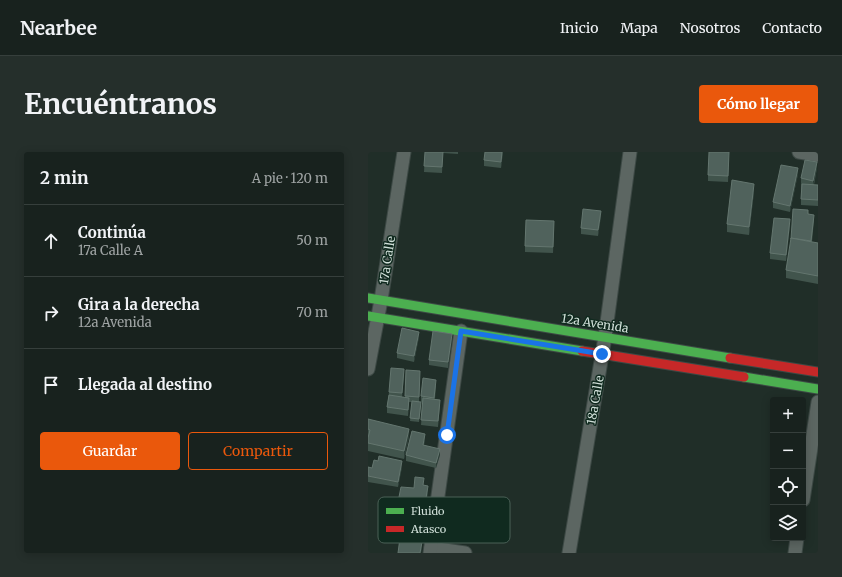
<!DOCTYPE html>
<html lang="es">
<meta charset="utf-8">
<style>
:root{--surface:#18221e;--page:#252f2b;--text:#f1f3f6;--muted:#9fa4a4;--line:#363f3c;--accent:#ea580c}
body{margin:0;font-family:Merriweather,serif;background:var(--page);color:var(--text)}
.controls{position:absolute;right:12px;bottom:12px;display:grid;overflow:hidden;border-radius:4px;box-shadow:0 2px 10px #0003}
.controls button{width:36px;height:36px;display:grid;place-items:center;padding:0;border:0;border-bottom:1px solid var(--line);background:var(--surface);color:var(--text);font:20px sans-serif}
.stop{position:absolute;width:12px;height:12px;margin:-9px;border:3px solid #1a73e8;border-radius:50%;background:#fff}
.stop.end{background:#1a73e8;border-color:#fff;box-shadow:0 1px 4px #0008}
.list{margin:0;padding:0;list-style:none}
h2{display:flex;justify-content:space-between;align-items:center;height:52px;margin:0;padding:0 16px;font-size:17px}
h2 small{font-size:13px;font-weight:400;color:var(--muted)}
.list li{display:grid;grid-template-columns:26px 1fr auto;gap:12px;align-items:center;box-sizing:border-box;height:72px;padding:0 16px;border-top:1px solid var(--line)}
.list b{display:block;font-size:15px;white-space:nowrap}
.list p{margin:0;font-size:13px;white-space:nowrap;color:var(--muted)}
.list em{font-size:13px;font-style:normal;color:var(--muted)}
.actions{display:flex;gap:8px;padding:12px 16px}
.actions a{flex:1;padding:9px 0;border:1px solid var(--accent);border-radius:4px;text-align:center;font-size:14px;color:var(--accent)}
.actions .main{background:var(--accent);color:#fff}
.icon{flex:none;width:22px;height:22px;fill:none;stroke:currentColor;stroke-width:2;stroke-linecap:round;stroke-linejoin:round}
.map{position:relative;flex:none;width:450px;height:401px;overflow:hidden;border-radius:4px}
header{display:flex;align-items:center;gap:24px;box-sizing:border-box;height:56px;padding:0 20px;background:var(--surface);border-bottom:1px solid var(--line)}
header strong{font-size:19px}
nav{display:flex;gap:22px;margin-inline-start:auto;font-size:14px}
.intro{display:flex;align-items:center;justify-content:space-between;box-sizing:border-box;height:96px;padding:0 24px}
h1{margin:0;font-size:28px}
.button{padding:10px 18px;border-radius:4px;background:var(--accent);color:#fff;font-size:14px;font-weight:700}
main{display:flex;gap:24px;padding:0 24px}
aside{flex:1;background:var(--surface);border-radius:4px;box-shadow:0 2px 10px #0003}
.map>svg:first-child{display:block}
</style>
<header>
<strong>Nearbee</strong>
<nav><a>Inicio</a><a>Mapa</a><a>Nosotros</a><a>Contacto</a></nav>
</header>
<div class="intro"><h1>Encuéntranos</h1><a class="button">Cómo llegar</a></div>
<main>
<aside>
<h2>2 min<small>A pie · 120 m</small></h2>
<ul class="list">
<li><svg class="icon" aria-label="ahead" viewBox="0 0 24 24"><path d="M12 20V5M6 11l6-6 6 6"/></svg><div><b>Continúa</b><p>17a Calle A</p></div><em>50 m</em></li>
<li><svg class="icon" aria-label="right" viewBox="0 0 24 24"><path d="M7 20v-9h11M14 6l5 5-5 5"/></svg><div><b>Gira a la derecha</b><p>12a Avenida</p></div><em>70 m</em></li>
<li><svg class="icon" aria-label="arrive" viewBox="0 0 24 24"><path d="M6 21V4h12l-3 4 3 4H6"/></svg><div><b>Llegada al destino</b></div></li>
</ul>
<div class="actions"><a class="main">Guardar</a><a>Compartir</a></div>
</aside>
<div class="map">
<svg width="450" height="401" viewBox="0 0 450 401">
<rect width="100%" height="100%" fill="#202e28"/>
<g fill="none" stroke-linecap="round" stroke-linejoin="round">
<defs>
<g id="street">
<path d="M431,0L450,3"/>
<path d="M0,217L13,148L36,0"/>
<path d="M435,348L450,250"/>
<path d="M63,396L97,401"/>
<path d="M62,401L93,179"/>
<path d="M201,401L237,185L262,0"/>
<path d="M427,401L429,386"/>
</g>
<g id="fast">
<path d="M0,146L362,206"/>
<path d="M0,164L214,199"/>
<path d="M376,225L450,237"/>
</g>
<g id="jam">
<path d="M214,199L376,225"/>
<path d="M362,206L450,220"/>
</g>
</defs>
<use href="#street" stroke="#3d4945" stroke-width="15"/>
<use href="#fast" stroke="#3d4945" stroke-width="11"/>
<use href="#jam" stroke="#3d4945" stroke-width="11"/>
<use href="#street" stroke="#5c6662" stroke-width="13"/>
<use href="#fast" stroke="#4caf50" stroke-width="9"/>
<use href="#jam" stroke="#c62828" stroke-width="9"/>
</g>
<g fill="#41544c">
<path d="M57,0H90V2L75,1L74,21L56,20Z"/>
<path d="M135,0L133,16L116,14V8Z"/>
<path d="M361,6L360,30L340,29V23Z"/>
<path d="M449,16L446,33H450V54L433,53V26Z"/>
<path d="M430,22L422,60L405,56V50Z"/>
<path d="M386,40L381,83L359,80V72Z"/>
<path d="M440,62L446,68L444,90L450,91V132L418,126V118L423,91V87Z"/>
<path d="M233,64L230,84L213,82V76Z"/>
<path d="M186,69L185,101L157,100V94Z"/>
<path d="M422,73L418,109L402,107V101Z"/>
<path d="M51,185L46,210L29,206V201Z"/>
<path d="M84,187L80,216L61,213V208Z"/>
<path d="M38,218L52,225L51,250L53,253L51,270L42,269L44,250H41L40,264L19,261V255L21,240L36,223L34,245H37Z"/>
<path d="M68,233L67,247L72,253L70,275L53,273L55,250H53V244Z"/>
<path d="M0,267L41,285L36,307L0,299Z"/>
<path d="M57,288L56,293L72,303L68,316L38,309V303Z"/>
<path d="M34,315L30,335L0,330V317L4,316Z"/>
<path d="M56,333L60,340L57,358L50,357L48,368L36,366L37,352L31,351V345L46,336Z"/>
</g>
<g fill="#2d3e38">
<path d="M134,0H135L133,16V10Z"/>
<path d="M449,10V16L445,34V29Z"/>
<path d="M430,16V22L422,60V54Z"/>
<path d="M386,32V40L381,83V75Z"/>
<path d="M233,59V64L230,84V78Z"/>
<path d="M422,67V73L418,109V103Z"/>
<path d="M51,180V185L46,210V204Z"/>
<path d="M84,182V187L80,216V210Z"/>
<path d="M36,217V223L34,247V241Z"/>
<path d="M41,246V252L40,264V258Z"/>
<path d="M41,277V285L36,307V299Z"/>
<path d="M57,282V288L55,299V293Z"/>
<path d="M72,297V303L68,316V311Z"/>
<path d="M34,309V315L30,335V330Z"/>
<path d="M60,334V340L57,358V352Z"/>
<path d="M50,351V357L48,368V362Z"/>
<path d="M54,390V398L53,401H52Z"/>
</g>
<g fill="#50625c" stroke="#64766f">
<path d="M57,0H75L74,15L56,14Z"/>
<path d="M117,0H134L133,10L116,8Z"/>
<path d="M341,0H361L360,24L340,23Z"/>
<path d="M437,8L449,10L445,29L433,26Z"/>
<path d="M413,13L430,16L422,54L405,50Z"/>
<path d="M364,28L386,32L381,75L359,72Z"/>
<path d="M434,32L450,33V48L433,47Z"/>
<path d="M215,57L233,59L230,78L213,76Z"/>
<path d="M425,57L440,58V62L446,63L443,89L423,86V87Z"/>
<path d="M406,66L422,67L418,103L402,101Z"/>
<path d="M158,68L186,69L185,95L157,94Z"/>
<path d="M423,86L450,91V124L418,118Z"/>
<path d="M34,176L51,180L46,204L29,201Z"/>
<path d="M65,179L84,182L80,210L61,208Z"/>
<path d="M23,216L36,217L34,241L21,240Z"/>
<path d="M38,218L52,219L51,245L37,244Z"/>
<path d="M55,226L68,228L66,246L53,244Z"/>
<path d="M21,243L41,246L40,258L19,255Z"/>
<path d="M55,246L72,248L70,269L53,268Z"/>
<path d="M44,249L53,250L51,267L42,266Z"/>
<path d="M0,267L41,277L36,299L0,291V286L2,278L0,277Z"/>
<path d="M44,279L57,282L55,293L72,297L68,311L38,303Z"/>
<path d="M11,304L34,309L30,330L0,324V315L4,316L6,308L10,309Z"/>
<path d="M47,325L56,326L55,333L60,334L57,352L50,351L48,362L36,361L38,346L31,345L33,335L46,336Z"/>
<path d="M32,386L54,390L52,401H30Z"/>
</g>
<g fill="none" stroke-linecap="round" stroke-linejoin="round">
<path stroke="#1a73e8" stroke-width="5" d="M79,283L93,179L234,202"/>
</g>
<g text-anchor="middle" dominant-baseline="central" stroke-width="3" stroke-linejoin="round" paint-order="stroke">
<g font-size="12" fill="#d0dfd8" stroke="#102a1f">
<text transform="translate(19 108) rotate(-81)">17a Calle</text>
<text transform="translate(227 171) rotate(9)">12a Avenida</text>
<text transform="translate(227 248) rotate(-80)">18a Calle</text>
</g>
</g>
<rect x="10" y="345" width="132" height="46" rx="6" fill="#102a1f" stroke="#4a6056" stroke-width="1"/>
<rect x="18" y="356" width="18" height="6" fill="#4caf50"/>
<rect x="18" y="374" width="18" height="6" fill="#c62828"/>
<g font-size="11" fill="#d0dfd8">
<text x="43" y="363">Fluido</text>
<text x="43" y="381">Atasco</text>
</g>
</svg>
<div class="controls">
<button>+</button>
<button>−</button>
<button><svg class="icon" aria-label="locate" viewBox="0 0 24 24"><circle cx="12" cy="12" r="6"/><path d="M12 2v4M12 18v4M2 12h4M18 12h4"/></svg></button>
<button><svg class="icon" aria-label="layers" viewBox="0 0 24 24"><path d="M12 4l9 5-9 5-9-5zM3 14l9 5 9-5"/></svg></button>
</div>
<div class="stop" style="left:79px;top:283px"></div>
<div class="stop end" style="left:234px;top:202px"></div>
</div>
</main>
